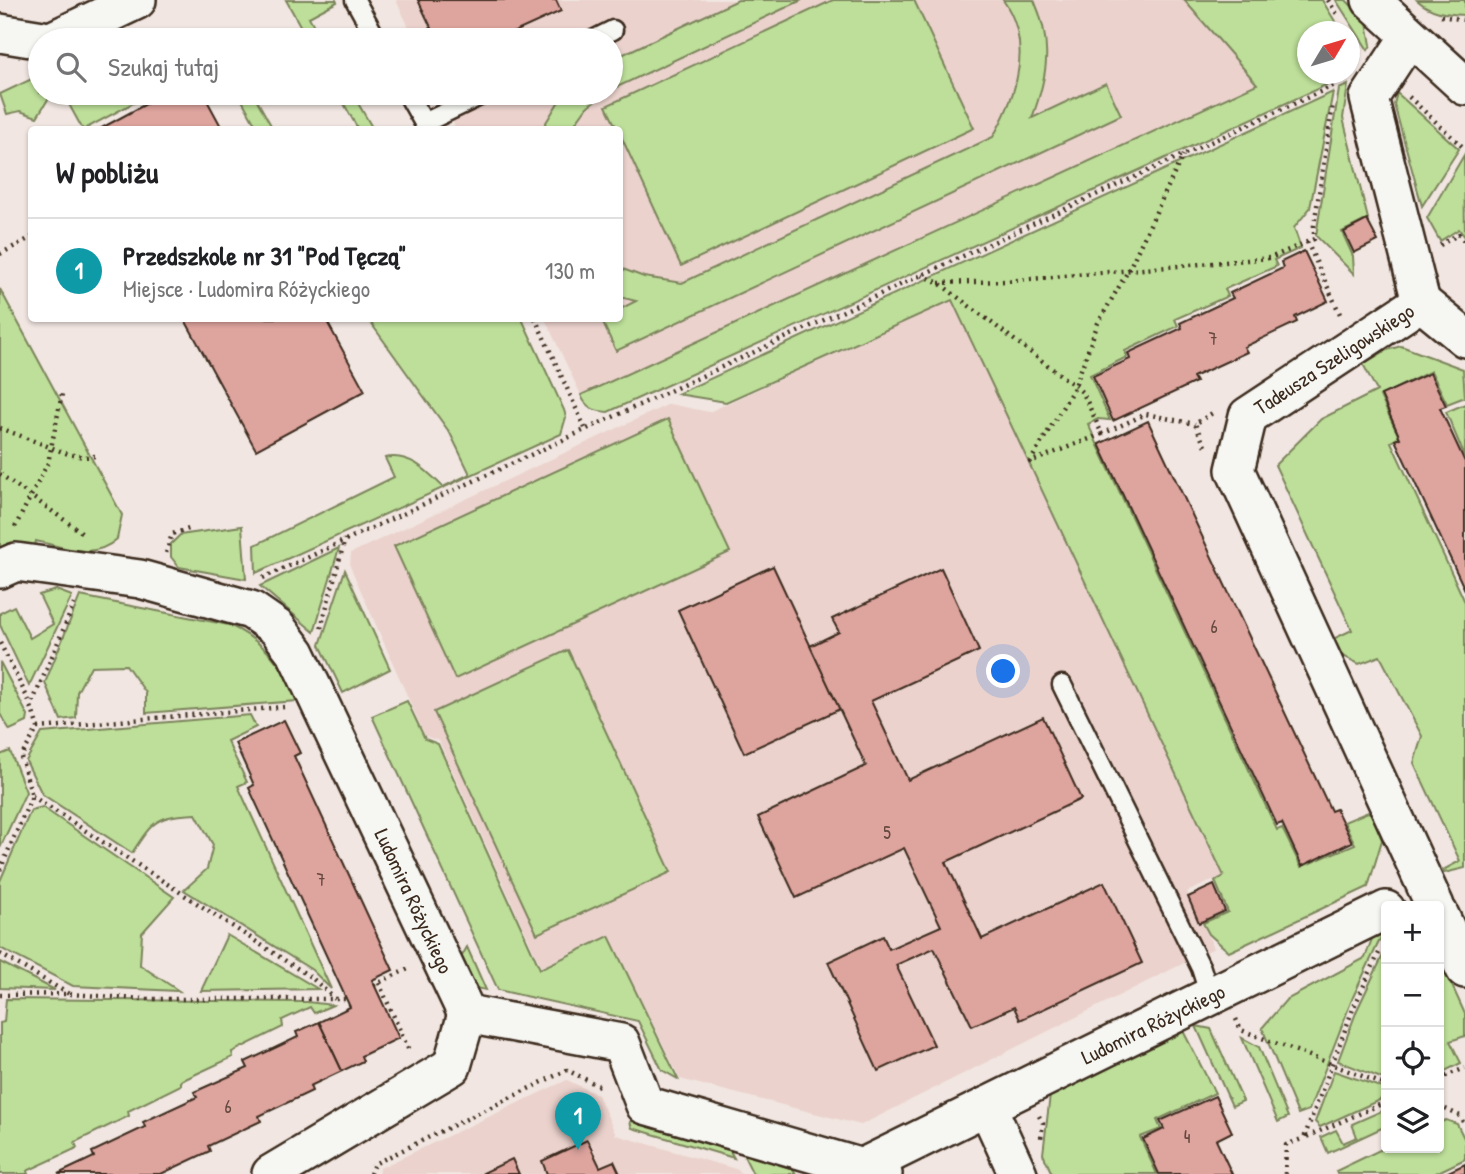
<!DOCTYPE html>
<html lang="pl">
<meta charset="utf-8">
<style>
:root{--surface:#fff;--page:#f6f6f6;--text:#202124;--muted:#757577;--line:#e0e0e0;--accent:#c8321e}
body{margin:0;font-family:"Patrick Hand",sans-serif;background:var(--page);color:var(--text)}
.controls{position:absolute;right:21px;bottom:21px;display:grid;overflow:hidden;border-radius:7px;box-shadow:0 2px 5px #0004}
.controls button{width:63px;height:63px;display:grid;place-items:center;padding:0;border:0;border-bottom:2px solid var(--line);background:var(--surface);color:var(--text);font:35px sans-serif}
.compass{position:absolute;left:1297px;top:21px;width:63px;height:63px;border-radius:50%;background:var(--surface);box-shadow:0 2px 5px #0004;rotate:52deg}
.you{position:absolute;left:1004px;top:672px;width:24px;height:24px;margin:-18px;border:5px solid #fff;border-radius:50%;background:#1a73e8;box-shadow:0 0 0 10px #1a73e833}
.badge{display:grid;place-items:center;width:46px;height:46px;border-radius:50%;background:var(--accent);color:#fff;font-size:23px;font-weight:700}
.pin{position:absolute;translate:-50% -58px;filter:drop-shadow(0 2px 4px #0008)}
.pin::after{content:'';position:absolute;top:37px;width:24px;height:21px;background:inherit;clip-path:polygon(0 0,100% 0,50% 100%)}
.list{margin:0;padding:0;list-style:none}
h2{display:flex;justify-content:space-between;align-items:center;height:91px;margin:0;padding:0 28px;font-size:30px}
h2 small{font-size:23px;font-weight:400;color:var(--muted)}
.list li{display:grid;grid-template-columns:46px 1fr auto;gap:21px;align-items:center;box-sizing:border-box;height:105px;padding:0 28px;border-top:2px solid var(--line)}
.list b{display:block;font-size:26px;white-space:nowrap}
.list p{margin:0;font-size:23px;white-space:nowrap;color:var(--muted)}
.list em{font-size:23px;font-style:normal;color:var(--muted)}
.icon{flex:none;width:38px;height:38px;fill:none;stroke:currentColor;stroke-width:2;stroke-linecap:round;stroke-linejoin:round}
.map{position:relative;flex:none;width:1465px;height:1174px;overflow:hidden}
.search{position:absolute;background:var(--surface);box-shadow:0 2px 5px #0004;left:28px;top:28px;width:595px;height:77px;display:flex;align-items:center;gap:18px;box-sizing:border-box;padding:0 24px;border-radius:38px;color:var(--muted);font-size:26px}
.panel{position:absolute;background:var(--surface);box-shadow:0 2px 5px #0004;left:28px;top:126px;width:595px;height:196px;border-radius:7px}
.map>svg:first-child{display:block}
</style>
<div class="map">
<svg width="1465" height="1174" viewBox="0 0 1465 1174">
<rect width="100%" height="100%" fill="#f1e6e1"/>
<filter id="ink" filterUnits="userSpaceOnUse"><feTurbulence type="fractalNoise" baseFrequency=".0143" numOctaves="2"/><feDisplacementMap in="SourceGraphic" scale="14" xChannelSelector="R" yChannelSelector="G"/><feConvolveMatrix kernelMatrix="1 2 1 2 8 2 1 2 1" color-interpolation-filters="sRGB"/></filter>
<g filter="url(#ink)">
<g fill="#ebd2cd">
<path d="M396,0H1184L1258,84L581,395L545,319L620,318V130L456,129L439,93H611V40H415Z"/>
<path d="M951,300L1223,876L1187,892L1214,948L861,1125L680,1079L609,935L541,967L439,741L425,736L350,566L351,553L669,404L709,412Z"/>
<path d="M567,1080L598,1095L616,1135L739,1170L741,1174H378L380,1168Z"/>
</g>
<g fill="#bddf99" stroke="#7c845c" stroke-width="2">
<path d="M286,0H336L337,2L309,17L322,40H308Z"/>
<path d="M738,0H802L611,90V60Z"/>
<path d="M833,0H914L974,128L681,266L620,134V130L617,129L606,106Z"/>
<path d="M1003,0H1034C1053,43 1048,75 1032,118L1106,83L1121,115L616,351L601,319L620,318V309L636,301L620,297V268L644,277L682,283L993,137C1017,95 1034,44 1003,0Z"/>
<path d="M1184,0H1322L1341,31L1308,32V74H1350V45L1357,57L1350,74L608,412C594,411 586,408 581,395L1257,84Z"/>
<path d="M1336,0H1346L1367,22L1371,45L1368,50Z"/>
<path d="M1417,0H1465V15C1446,14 1431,13 1417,0Z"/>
<path d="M40,75V93H52L37,117L20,111L7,114L0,94Z"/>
<path d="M1348,85L1343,118L1368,219L1342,232L1353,256L1354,274L1316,236L1339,89Z"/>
<path d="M1333,92L1310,208L1294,228L1301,248L1274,260L1277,266L1225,289L1228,296L1175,319L1178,326L1125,351L1127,357L1090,375L1110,420L1098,419L1088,424L1277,830L1282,828L1301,867L1355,844L1344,822L1368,812L1372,814L1382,840L1368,887L1229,952L1209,934L1203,923L1228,912L1215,881L1224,876L952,300L726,402L677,394Z"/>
<path d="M68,93H152L83,130L65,97Z"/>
<path d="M238,93H253L273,129H258Z"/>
<path d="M338,93H352L373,129H358Z"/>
<path d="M564,93H604L587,107L571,129H542Z"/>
<path d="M1397,93L1459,149L1422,206L1394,104Z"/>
<path d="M1464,155L1465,237L1459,229L1440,241L1427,218Z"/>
<path d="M0,289L122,515L117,539C93,561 64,547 36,541L34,550L0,551Z"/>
<path d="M368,319H522L564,410L566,417L561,434L256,573L255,545L394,477L385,458C409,452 427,471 443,487L470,474L450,433Z"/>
<path d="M1401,346L1463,369L1465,397L1447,404L1431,371L1380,396L1399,437L1391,442L1465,602V868L1444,873L1443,870L1460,861L1414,763L1422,736L1380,656L1359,664L1337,653L1331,640L1352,630L1275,465L1321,419L1377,391L1363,364L1387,350Z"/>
<path d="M1465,404V457L1446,412Z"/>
<path d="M668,419L730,552L455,679L394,546Z"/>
<path d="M242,526L246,579L179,567L171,557V544L180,535Z"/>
<path d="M339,548L314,632L260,586Z"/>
<path d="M345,570L390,669L343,693L320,645Z"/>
<path d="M56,590L72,596L29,686L0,625V613L14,606L30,638L53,624L39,595Z"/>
<path d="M80,596L229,625C262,640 287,667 297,701L146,713V693L126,665L91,666L77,692L76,718L61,720L45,683Z"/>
<path d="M568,650L671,872L537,934L434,712Z"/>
<path d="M0,662L28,716L27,722L10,730L0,714Z"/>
<path d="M407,701L425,739L438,744L540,969L609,936L678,1079L662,1070L638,1021L498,990L372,716Z"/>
<path d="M250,715L256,727L227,741L247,782L238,786L331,989L312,970L184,890L207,869L213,845L196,814C157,816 153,820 132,853L42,794L26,761L42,733Z"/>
<path d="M10,751L26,792L0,848V755Z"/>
<path d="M42,807L174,897L142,933L140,965L179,991L73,986L0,948V881L31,810Z"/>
<path d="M1384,931L1353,997L1309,1110L1298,1114L1262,1028L1286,1000L1365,958L1373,936Z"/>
<path d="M227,935L318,989L201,991Z"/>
<path d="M467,947L486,990L460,985L454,970Z"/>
<path d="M1386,949V1080L1338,1061L1357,1010Z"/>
<path d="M1439,957L1465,1014V1036L1450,1041L1461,1063L1439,1074Z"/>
<path d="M0,962L55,990L0,988Z"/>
<path d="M6,999L307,1002L333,1005L314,1013L310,1007L282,1020L283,1027L232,1052L233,1057L181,1081V1085L128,1111L129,1116L75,1142L77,1148L27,1171L28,1174H0V1023L4,1022Z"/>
<path d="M1179,1023L1215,1093L1157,1120L1161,1129L1140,1137L1157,1174H1052L1043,1154L1050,1095Z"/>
<path d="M1196,1026L1211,1029L1243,1101L1232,1106Z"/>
<path d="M1242,1038L1259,1047L1288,1117L1278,1122Z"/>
<path d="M1334,1071L1386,1089V1097L1320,1127L1315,1122Z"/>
<path d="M1386,1109V1126L1328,1153L1321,1137L1336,1130L1343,1143L1357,1137L1352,1124Z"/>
<path d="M638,1120L729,1149L734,1158L632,1128L630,1122Z"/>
<path d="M1446,1120L1457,1124L1465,1140V1159L1434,1174H1337L1336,1171L1386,1147L1439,1148V1123Z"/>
<path d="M742,1152L793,1169L796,1174H753Z"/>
</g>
<g fill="#dea49e" stroke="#3b2a1e" stroke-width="2">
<path d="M418,0H556L561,11L497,40H437Z"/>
<path d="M166,93H203L223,130H98Z"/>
<path d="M1367,220L1378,241L1354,253L1344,232Z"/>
<path d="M1304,251L1328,301L1295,317L1297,322L1244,347L1247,352L1193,377L1196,382L1113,421L1093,376L1130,359L1128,353L1182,328L1180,323L1233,298L1230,293L1283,268L1281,262Z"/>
<path d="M184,318H325L365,391L256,450Z"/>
<path d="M1430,373L1446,406L1440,408L1465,462V590L1395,440L1400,438L1381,395Z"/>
<path d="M1148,421L1331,811L1336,809L1352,842L1302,866L1282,823L1277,825L1099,444Z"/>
<path d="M773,566L840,709L744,753L678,610Z"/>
<path d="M941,568L979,651L871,701L908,780L1043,717L1081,799L946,862L982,939L1104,882L1142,963L1020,1020L1014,1007L972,1026L934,948L896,965L934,1045L878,1071L828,962L883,936L889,949L941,926L904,848L796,898L758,817L866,766L810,646L839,632L832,619Z"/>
<path d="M284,720L300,753L294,756L393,970L372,980L399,1038L361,1056L363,1061L342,1071L319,1022L350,1007L249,788L254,785L235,743Z"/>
<path d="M1214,885L1225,911L1199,923L1188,897Z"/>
<path d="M319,1022L342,1071L310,1086L312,1091L259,1116L261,1121L208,1146L210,1151L161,1174H58L94,1157L92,1152L145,1127L143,1122L197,1097L194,1092L248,1068L245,1062L298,1037L296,1032Z"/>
<path d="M1215,1096L1232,1132L1216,1140L1232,1174H1159L1143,1139L1164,1129L1160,1121Z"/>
<path d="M587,1140L600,1167L614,1161L620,1174H547L542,1161Z"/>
<path d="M512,1159L519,1174H484L483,1173Z"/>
<path d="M1465,1164V1174H1444Z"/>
</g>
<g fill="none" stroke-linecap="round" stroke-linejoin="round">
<defs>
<g id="service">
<path d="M355,0L377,40"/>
<path d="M593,40L613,30"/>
<path d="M407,93L424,123L486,93"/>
<path d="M1062,685L1201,968L1210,996"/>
</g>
<g id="minor">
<path d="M1371,0L1465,86"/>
<path d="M0,33L43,40"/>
<path d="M1409,37L1369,98L1421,302"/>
<path d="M53,40L137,0"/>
<path d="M1421,302L1248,416L1235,470L1435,906"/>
<path d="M1421,302L1465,338"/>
<path d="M0,569L16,562L140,579L251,610L277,628L296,653L467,1014"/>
<path d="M1439,914L1465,969"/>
<path d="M467,1014L621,1043L645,1105L883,1174"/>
<path d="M861,1168L987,1106"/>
<path d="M271,1174L452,1066L467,1014"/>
<path d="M1018,1174L987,1106L1386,910"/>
</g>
</defs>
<use href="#service" stroke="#3b2a1e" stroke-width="23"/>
<use href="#minor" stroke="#3b2a1e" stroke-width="42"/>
<g stroke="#3b2a1e" stroke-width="4.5" stroke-dasharray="2 5" stroke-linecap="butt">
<path d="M1328,0L1337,14"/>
<path d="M1441,16L1465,20"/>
<path d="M1350,33L1360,50"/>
<path d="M1409,97L1465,149"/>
<path d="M1307,242L1340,314"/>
<path d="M1440,245L1459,234L1465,243"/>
<path d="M0,254L32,237"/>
<path d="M922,275L939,283L1075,386L1083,393L1102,434L1146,414L1195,424"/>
<path d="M939,283L1007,281L1270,258L1314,239V225L1333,104"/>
<path d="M535,318L585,428"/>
<path d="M0,428L68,454L84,457L95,456"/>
<path d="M1102,434L1030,462L1075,386L1098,323L1128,271L1183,155"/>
<path d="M1205,446L1195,424L1214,412"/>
<path d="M0,474L84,534"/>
<path d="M15,527L48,463L62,394"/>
<path d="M166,553L172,534L192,528"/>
<path d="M263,578L1337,84"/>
<path d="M321,628L345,539"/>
<path d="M0,643L31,705"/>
<path d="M38,728L284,707"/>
<path d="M32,796L312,978L335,999"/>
<path d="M0,870L32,796L21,757L38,728L31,706L74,604"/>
<path d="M1379,953L1353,1009L1304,1138L1386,1102"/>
<path d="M0,954L69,994"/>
<path d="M379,983L410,1053"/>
<path d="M374,985L408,969"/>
<path d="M0,995L70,994L142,999H346"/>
<path d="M1236,1019L1241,1030L1386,1085"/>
<path d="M1439,1079L1465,1068"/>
<path d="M1439,1106L1460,1116L1465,1126"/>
<path d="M1039,1116L1043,1123L1041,1138"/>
<path d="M370,1174L374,1164L567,1070L601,1087"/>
<path d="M1285,1174L1286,1145L1304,1138"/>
</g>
<use href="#service" stroke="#f6f6f2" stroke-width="18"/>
<use href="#minor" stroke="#f6f6f2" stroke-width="37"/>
</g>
</g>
<g text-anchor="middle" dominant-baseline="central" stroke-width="5" stroke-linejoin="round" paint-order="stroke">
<g font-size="18" fill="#64483e">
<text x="1213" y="338">7</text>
<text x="1214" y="626">6</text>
<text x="887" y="832">5</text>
<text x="321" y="879">7</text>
<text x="228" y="1106">6</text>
<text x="1187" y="1136">4</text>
</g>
<g font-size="21" fill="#3b2a1e" stroke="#f6f6f2">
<text transform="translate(1334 359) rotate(-33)">Tadeusza Szeligowskiego</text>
<text transform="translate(414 901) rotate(65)">Ludomira Różyckiego</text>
<text transform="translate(1153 1024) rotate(-26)">Ludomira Różyckiego</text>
</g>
</g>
</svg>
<div class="controls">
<button>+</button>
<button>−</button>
<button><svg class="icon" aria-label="locate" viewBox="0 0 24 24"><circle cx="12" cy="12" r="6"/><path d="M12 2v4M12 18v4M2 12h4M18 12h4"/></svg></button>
<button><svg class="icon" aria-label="layers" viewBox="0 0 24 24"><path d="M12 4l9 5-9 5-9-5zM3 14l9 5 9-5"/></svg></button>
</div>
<svg class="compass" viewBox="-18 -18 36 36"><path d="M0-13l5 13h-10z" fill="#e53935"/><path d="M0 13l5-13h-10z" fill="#757577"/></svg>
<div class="you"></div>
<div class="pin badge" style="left:578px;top:1150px;background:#0f9aa8">1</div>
<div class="search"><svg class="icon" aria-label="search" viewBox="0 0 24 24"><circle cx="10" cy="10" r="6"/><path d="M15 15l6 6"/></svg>Szukaj tutaj</div>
<section class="panel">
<h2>W pobliżu<small></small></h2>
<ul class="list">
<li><span class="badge" style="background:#0f9aa8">1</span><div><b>Przedszkole nr 31 &quot;Pod Tęczą&quot;</b><p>Miejsce · Ludomira Różyckiego</p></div><em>130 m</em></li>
</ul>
</section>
</div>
